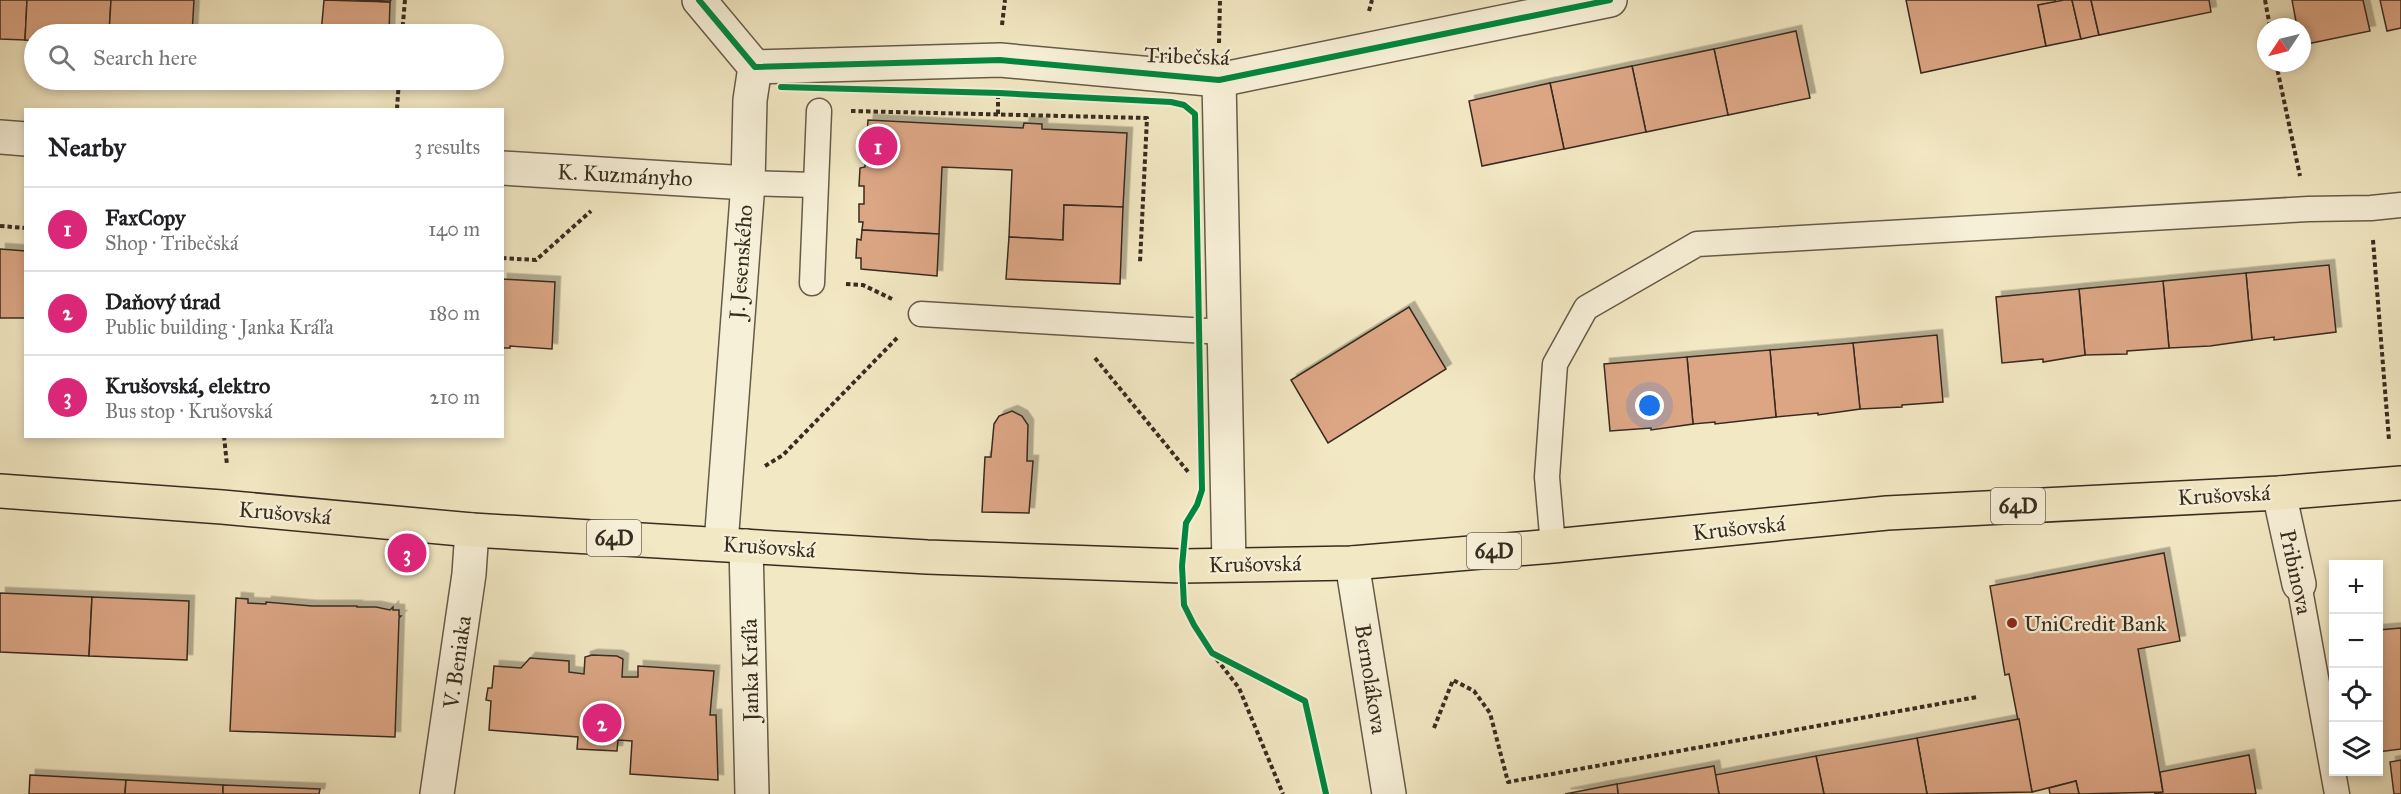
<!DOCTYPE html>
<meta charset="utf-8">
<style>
:root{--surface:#fff;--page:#f6f6f6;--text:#202124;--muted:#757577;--line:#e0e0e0;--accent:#db2777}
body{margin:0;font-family:"IM FELL Great Primer",serif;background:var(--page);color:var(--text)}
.controls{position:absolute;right:18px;bottom:18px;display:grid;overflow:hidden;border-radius:0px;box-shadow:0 3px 9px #0003}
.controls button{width:54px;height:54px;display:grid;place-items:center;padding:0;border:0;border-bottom:2px solid var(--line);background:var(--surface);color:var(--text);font:30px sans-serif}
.compass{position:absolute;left:2257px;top:18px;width:54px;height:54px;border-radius:50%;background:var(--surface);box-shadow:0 3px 9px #0003;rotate:235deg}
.you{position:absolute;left:1650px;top:406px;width:21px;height:21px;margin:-15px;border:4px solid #fff;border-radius:50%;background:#1a73e8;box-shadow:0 0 0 9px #1a73e833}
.badge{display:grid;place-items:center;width:39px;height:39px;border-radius:50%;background:var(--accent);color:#fff;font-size:20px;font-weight:700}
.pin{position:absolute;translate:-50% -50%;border:3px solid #fff;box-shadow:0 2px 6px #0006}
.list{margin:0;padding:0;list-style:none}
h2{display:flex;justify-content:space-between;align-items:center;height:78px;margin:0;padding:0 24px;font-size:26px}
h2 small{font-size:20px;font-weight:400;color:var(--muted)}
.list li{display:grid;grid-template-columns:39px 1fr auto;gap:18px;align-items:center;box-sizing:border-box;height:84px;padding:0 24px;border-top:2px solid var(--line)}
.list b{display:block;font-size:22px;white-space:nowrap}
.list p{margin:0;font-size:20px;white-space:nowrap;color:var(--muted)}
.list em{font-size:20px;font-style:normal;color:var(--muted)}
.icon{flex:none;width:33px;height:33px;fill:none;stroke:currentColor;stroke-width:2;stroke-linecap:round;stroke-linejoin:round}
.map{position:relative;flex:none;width:2401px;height:794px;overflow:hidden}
.search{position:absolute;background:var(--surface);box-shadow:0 3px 9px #0003;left:24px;top:24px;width:480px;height:66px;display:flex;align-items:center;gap:15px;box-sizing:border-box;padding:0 21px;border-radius:33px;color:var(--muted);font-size:22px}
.panel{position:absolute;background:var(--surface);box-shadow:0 3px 9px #0003;left:24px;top:108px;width:480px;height:330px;border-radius:0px}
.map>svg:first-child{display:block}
</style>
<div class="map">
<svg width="2401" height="794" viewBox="0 0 2401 794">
<defs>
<filter id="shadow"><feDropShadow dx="5.5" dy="-5.5" stdDeviation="0" flood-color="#0004"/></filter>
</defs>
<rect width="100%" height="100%" fill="#f2e8c3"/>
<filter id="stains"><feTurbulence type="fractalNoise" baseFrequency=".00333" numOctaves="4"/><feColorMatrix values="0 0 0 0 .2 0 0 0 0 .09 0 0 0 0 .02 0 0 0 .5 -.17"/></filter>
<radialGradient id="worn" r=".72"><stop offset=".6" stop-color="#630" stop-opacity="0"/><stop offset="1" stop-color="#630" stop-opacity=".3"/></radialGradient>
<g fill="#dca685" stroke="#372c20" stroke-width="1.5" filter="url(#shadow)">
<path d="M0,0H27L25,40L0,39Z"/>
<path d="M27,0H111L109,34H34V41L25,40Z"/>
<path d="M111,0H194L192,34H109Z"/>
<path d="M324,0L390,2L389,34H321Z"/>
<path d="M354,0H391L390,2Z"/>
<path d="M1906,0H2055L2056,2L2038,5L2046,46L1921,73Z"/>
<path d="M2064,0H2072L2081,39L2046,46L2038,5Z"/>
<path d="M2072,0H2091L2099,35L2081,39Z"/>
<path d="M2091,0H2209L2211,12L2099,35Z"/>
<path d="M2292,0H2363L2370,31L2302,45V27H2297Z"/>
<path d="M2380,0H2401V28L2387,31Z"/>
<path d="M1796,31L1810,98L1728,115L1714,49Z"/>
<path d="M1714,49L1728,115L1646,132L1632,66Z"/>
<path d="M1632,66L1646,132L1564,149L1550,83Z"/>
<path d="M320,80H386V86L320,82Z"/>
<path d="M1550,83L1564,149L1482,166L1469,101Z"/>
<path d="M868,120L1023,128L1024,123L1042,124V129L1127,133L1123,207L1064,205L1063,240L1009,237L1012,170L942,167L939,234L862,230L863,222H859V204H864V186H859L860,168L865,167Z"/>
<path d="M1064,205L1123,207L1120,284L1006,279L1009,237L1063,240Z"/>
<path d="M862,230L939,234L937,276L861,269V258H856L857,239L861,240Z"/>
<path d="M0,249L26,251V318H0Z"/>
<path d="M2329,265L2336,332L2274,340V337L2252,340L2246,273Z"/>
<path d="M2246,273L2252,340L2210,346L2169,348L2163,281Z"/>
<path d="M502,279L555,282L552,349L510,346V348H502Z"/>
<path d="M2163,281L2169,348L2127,351V354L2085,355L2079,289Z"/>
<path d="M2079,289L2085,355L2043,362V359L2002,363L1996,297Z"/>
<path d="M1409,307L1446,369L1328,443L1291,380Z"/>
<path d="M1937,335L1943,402L1902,405V407L1860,409L1853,343Z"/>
<path d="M1853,343L1860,409L1818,415V413L1776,417L1770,350Z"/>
<path d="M1770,350L1776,417L1715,424V422L1693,424L1687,357Z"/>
<path d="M1687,357L1693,424L1651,430V428L1610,431L1604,364Z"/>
<path d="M1012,411L1022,416L1028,425L1027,461H1033L1029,513L982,512L985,457H991L994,424L999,416Z"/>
<path d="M2164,553L2180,641L2138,649L2163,792L2079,794L2076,781L2032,792L2009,674L2005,675L1990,586Z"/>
<path d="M0,593L92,597L89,656L0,652Z"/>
<path d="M92,597L189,601L187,660L89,656Z"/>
<path d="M236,598L248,599V603L266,604V602L312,606H357V607H376L390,610L393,607V610H399V616H401L399,618L395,737L230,731Z"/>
<path d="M2401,628V749L2378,752V630Z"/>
<path d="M592,655L617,656L623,659L622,677H638V666L714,671L710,715H716L718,780L630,774L632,741L618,740L617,751L577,749L578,737L489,730L491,701L486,700L488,688H492L494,666L521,668L530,658L569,661V672L584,674L585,657Z"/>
<path d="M2019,719L2032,792L1927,794L1917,738Z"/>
<path d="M1917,738L1927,794H1824L1816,756Z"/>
<path d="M2249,755L2256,794H2154L2163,792L2160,772Z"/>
<path d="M1816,756L1824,794H1719L1715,775Z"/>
<path d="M2401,760V794H2394L2390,762Z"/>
<path d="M1714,766L1719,794H1618L1617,784Z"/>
<path d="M30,775L126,780L125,794H29Z"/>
<path d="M126,780L223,785V794H125Z"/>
<path d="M2076,781L2079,794H2050L2049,788Z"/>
<path d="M1617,784L1618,794H1565Z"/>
<path d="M223,785L320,789L319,794H223Z"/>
</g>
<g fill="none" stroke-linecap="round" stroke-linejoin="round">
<defs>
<g id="lane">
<path d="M748,183L815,185"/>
<path d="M812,283L819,111"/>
<path d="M921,314L1224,332"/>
<path d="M1553,546L1547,477L1555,364L1586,308L1697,244L2308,209L2371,208L2401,205"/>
<path d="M2299,584L2337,794"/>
</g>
<g id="street">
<path d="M699,0L755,67L750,100L748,183L721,544"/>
<path d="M755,67L1000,60L1219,80L1610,0"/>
<path d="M1219,80L1229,564"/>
<path d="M0,137L26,139"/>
<path d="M502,168L748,183"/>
<path d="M2279,493L2299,584"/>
<path d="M746,546L752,794"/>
<path d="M1352,563L1389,794"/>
<path d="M437,794L469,574L472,530"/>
</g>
<path id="primary" d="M0,491L222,507L472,530L927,557L1182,566L1352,563L1553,546L1887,513L2279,493L2401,483"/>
</defs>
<use href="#lane" stroke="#665b49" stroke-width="27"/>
<use href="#street" stroke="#665b49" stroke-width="36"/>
<use href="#primary" stroke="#372c20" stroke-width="36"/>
<g stroke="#372c20" stroke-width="4" stroke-dasharray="4.5 3" stroke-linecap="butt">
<path d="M2265,0L2270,27"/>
<path d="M1369,11L1372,0"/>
<path d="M1002,25L1005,0"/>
<path d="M402,34L405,0"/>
<path d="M1219,43L1220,0"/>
<path d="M2276,63L2300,176"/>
<path d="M397,109L399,80"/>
<path d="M851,111L1147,118L1140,262"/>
<path d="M998,114V97"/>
<path d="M0,226L26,228"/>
<path d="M2373,240L2389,440"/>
<path d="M502,258L536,260L591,211"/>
<path d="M846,284L863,285L892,299"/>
<path d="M1095,358L1189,473"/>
<path d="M224,436L227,465"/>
<path d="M765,466L783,455L899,336"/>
<path d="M1212,653L1239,688L1283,794"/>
<path d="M1434,728L1453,680L1474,691L1490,713L1508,782L1977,697"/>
</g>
<use href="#lane" stroke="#f7f0d8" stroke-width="24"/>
<use href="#street" stroke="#f7f0d8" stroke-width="33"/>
<use href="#primary" stroke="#f2e8c3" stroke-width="33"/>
<defs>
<g id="cycleway">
<path d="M699,0L755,67L1000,60L1219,80L1610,0"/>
<path d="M781,87L999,93L1171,102L1184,105L1195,114L1202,490L1197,505L1186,523L1182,566L1184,605L1194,625L1212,653L1305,701L1326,794"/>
</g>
</defs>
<use href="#cycleway" stroke="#f7f0d8" stroke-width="10"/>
<use href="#cycleway" stroke="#00873e" stroke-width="6"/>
</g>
<circle fill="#8f2418" stroke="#f7f0d8" stroke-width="2" cx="2012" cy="623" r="6"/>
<g text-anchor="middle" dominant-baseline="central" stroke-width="4.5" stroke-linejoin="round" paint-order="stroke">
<g fill="#f7f0d8" stroke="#716757" stroke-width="1.5">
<rect x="1991" y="488" width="54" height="36" rx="4.5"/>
<rect x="587" y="520" width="54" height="36" rx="4.5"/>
<rect x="1467" y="533" width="54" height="36" rx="4.5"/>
</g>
<g font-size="21" font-weight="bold" fill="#372c20">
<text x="2018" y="506">64D</text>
<text x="614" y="538">64D</text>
<text x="1494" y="551">64D</text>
</g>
<g font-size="22" fill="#372c20" stroke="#f7f0d8">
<text transform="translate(1187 56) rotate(2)">Tribečská</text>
<text transform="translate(625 175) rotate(3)">K. Kuzmányho</text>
<text transform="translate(741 262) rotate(-86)">J. Jesenského</text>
<text transform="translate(2224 495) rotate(-3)">Krušovská</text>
<text transform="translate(285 513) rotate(5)">Krušovská</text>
<text transform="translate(1739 528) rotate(-6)">Krušovská</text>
<text transform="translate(769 547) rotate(4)">Krušovská</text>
<text transform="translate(1255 564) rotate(-1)">Krušovská</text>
<text transform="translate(2296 572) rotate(78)">Pribinova</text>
<text transform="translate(457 662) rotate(-82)">V. Beniaka</text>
<text transform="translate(750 670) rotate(-91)">Janka Kráľa</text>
<text transform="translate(1371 679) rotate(81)">Bernolákova</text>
</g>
<g font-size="22" fill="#372c20" stroke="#f7f0d8" text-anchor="start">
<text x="2024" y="623">UniCredit Bank</text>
</g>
</g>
<rect width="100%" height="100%" filter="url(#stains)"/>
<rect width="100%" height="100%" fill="url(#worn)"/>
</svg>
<div class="controls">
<button>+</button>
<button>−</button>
<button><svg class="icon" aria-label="locate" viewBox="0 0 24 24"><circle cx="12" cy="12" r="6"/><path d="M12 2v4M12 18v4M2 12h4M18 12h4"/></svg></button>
<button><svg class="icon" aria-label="layers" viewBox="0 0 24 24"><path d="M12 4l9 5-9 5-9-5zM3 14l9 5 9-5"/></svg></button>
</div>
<svg class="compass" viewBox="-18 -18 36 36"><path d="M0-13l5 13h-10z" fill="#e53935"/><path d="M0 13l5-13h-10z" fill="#757577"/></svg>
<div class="you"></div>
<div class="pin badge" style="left:878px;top:146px">1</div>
<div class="pin badge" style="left:602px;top:723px">2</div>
<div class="pin badge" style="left:407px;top:553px">3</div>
<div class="search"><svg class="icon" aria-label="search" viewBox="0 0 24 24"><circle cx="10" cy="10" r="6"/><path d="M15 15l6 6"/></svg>Search here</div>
<section class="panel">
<h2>Nearby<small>3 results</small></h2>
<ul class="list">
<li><span class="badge">1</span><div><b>FaxCopy</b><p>Shop · Tribečská</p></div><em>140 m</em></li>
<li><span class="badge">2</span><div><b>Daňový úrad</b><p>Public building · Janka Kráľa</p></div><em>180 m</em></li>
<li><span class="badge">3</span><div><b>Krušovská, elektro</b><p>Bus stop · Krušovská</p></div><em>210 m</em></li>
</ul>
</section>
</div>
